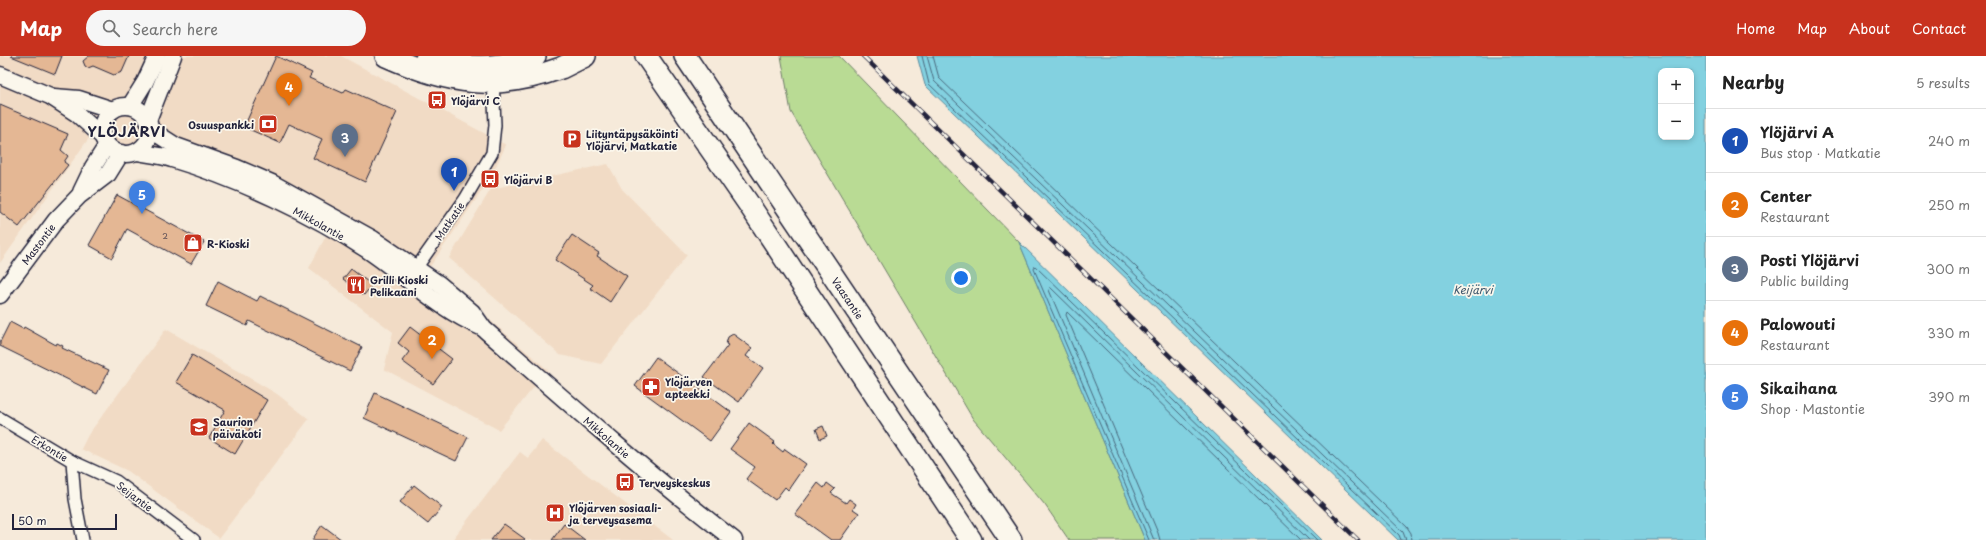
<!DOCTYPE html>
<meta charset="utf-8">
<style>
:root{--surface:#fff;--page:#f6f6f6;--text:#222;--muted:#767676;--line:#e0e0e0;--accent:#c8321e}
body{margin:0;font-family:"Playpen Sans",sans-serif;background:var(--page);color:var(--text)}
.controls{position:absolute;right:12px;top:12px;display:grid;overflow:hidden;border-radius:8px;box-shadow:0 2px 6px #0003}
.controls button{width:36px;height:36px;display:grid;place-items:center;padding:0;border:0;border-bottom:1px solid var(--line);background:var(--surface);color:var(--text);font:20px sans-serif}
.scale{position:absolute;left:12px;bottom:10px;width:105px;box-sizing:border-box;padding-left:4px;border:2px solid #22223b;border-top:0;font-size:11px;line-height:14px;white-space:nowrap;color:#22223b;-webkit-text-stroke:3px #fbf7ec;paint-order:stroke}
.you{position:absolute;left:961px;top:222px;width:14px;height:14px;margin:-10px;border:3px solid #fff;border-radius:50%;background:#1a73e8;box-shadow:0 0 0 6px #1a73e833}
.badge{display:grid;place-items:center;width:26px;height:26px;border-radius:50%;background:var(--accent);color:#fff;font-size:13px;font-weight:700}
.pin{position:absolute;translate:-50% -33px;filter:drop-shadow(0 1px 2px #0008)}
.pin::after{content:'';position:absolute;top:21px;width:14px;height:12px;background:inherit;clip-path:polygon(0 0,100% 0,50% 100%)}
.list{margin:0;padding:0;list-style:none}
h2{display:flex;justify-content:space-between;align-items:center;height:52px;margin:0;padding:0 16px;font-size:17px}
h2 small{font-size:13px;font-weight:400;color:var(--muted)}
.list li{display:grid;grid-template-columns:26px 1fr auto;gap:12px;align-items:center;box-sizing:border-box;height:64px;padding:0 16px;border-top:1px solid var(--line)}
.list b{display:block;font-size:15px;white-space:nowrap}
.list p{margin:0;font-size:13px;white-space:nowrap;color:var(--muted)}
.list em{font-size:13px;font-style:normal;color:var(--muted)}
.icon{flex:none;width:22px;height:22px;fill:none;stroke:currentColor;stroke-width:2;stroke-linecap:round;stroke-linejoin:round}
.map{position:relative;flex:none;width:1706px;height:484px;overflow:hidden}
header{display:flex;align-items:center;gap:24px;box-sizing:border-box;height:56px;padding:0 20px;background:var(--accent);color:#fff}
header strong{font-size:19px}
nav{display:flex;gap:22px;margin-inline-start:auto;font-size:14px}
.search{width:280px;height:36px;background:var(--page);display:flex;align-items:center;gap:10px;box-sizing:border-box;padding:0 14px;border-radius:22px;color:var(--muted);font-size:15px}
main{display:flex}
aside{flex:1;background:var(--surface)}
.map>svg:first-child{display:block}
</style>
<header>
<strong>Map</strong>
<div class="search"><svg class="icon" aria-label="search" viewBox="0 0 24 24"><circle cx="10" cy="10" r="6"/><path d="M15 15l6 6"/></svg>Search here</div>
<nav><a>Home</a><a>Map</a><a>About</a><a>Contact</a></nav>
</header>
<main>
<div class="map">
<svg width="1706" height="484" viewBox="0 0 1706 484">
<rect width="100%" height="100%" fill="#f6eada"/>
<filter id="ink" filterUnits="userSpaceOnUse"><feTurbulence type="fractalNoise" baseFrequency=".025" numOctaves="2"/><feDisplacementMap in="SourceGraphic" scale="8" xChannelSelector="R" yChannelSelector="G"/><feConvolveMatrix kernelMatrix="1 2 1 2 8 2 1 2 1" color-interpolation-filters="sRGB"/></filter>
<g filter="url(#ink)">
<g fill="#f1dbc5">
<path d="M0,0H341L506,89L490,123L429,212L548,314L499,374L384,313L393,276L309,212L327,178L183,111L140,102L89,82L0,207Z"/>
<path d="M608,108L622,133L687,199L601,308L560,299L449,202L491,133Z"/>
<path d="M166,273L277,338L309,363L219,482L128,415L81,393L88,379Z"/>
<path d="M542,384L673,484H452L520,396L528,402Z"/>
</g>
<path fill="#b9db94" stroke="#6e7e68" d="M781,0H839L1019,186L1145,484H1069L1045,449L973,363L791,56Z"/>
<g fill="#83d1e0" stroke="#5c8b9e" fill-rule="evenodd">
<path d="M917,0H1706V484H1398L925,29ZM1661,15H1691V81H1661Z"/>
<path d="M1019,186L1322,484H1145Z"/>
</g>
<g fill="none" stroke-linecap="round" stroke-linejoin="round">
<g stroke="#49687d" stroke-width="1">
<path d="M922,0L929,28L1399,479L1401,484"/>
<path d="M927,0L934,25L1403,476L1406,484"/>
<path d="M933,0L939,22L1407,471L1411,477L1412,484"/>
<path d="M1149,484L1034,213L1035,210L1317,484"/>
<path d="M1154,484L1049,234L1050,231L1309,484"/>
<path d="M1160,484L1158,477L1066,259L1067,256L1301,484"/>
</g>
</g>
<g fill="#e4b794" stroke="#22223b">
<path d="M11,0H62L55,18Z"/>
<path d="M89,0H129L122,16L114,19L93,10L88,12L85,10L83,5Z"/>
<path d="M276,0L312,17L309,22L343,37L346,33L397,56L365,126L313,102L322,83L289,68L280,87L244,71Z"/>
<path d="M0,49L68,78L61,94L68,100L64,106L68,109L19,171L0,156Z"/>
<path d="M117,139L204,186L191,208L127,173L112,202L89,189Z"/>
<path d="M572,179L599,197L597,200L627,220L610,246L590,232L593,229L555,204Z"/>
<path d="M351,213L372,229L364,239L343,223Z"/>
<path d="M218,225L257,245L260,240L362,291L350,315L249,265L247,270L206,250Z"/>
<path d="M10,266L23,273L24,271L56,289L57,287L63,290L62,292L109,314L97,338L0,290V286Z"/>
<path d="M410,271L452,303L433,328L402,305L409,296L398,287Z"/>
<path d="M733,278L752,292L746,300L763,312L739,346L704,321L728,289L726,288L728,281Z"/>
<path d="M192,299L267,344L235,398L209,382L225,354L176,326Z"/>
<path d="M656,301L731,356L710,385L635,330Z"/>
<path d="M375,337L468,381L456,405L364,362Z"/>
<path d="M749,367L775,386L773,388L783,396L785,393L806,408L788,434L785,431L775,444L746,423L755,411L730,393Z"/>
<path d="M823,370L827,380L820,383L816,373Z"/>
<path d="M818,427L824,432L827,427L835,433L831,437L846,447L849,443L856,448L853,453L859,457L840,484H831L795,458Z"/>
<path d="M414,429L442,451L428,468L400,446Z"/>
<path d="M504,468L525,483L524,484H491Z"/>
<path d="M564,468L585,484H552Z"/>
<path d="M322,469L342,484H312Z"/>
</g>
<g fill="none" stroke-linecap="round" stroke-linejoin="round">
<defs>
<g id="street">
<path d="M412,218L465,143L492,97L495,69L493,22"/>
<path d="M0,362L72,405L75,443L83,484"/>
<path d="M72,405L116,425L194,484"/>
</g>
<g id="secondary">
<path d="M0,19L50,40L76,57L103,81"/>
<path d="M54,41L79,43L113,54"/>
<circle cx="126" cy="74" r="24"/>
<path d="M130,50L145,26L157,0"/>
<path d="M148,64L173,0"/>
<path d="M151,74L176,90L237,112L272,127L373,183L439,228L472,256L484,273C566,345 647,417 734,484"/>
<path d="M137,96C148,98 161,99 172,103C239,123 311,157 369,195C406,220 440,254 481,271"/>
<path d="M81,136L93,111L107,89"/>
<path d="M0,239L56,164L79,140L108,118L121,97"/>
</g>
<g id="highway">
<path d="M386,0C449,28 495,36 561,12C569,8 577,4 585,0"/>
<path d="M646,0L748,147L971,484"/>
<path d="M685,0L1011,484"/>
<path d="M426,3C461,13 501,14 535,0"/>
</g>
</defs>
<use href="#street" stroke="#22223b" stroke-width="14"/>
<use href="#secondary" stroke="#22223b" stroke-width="19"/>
<use href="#highway" stroke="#22223b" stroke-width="24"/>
<use href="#street" stroke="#fbf7ec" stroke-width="11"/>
<use href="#secondary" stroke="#fbf7ec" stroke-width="16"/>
<use href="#highway" stroke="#fbf7ec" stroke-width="21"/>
<defs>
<path id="rail" d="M863,0L1358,484"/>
</defs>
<use href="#rail" stroke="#22223b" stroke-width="4.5"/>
<use href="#rail" stroke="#fbf7ec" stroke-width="3" stroke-dasharray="9" stroke-linecap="butt"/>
</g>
</g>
<defs>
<symbol id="bus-square" viewBox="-11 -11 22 22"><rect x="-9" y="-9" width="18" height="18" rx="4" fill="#c8321e" stroke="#fbf7ec"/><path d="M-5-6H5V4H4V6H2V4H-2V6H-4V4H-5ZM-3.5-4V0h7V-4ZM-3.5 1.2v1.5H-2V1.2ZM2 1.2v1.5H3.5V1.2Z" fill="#fff"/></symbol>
<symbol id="bank-square" viewBox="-11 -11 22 22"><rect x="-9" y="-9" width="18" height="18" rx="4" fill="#c8321e" stroke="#fbf7ec"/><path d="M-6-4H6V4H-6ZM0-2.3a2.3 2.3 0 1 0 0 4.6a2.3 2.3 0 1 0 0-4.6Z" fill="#fff"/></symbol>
<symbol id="parking-square" viewBox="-11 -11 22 22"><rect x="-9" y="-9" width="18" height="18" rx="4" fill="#c8321e" stroke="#fbf7ec"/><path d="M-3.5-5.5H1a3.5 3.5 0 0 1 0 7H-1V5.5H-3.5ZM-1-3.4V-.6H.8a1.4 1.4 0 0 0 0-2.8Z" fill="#fff"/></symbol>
<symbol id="shop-square" viewBox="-11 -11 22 22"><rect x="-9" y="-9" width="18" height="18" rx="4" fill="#c8321e" stroke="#fbf7ec"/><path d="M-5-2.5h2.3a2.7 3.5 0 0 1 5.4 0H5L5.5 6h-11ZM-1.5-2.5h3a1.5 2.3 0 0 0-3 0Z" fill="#fff"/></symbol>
<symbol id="restaurant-square" viewBox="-11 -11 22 22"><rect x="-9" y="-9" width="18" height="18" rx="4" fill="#c8321e" stroke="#fbf7ec"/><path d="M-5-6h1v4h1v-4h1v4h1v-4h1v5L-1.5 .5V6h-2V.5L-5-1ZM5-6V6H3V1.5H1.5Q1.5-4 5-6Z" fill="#fff"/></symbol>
<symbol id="pharmacy-square" viewBox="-11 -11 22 22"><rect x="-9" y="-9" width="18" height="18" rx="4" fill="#c8321e" stroke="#fbf7ec"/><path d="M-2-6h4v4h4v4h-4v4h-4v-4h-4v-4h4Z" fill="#fff"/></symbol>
<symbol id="school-square" viewBox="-11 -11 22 22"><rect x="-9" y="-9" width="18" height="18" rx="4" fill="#c8321e" stroke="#fbf7ec"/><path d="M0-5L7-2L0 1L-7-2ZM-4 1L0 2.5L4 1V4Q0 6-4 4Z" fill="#fff"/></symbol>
<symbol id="hospital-square" viewBox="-11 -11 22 22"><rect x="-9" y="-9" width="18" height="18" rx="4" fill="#c8321e" stroke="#fbf7ec"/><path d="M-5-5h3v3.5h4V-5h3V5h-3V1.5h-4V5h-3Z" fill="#fff"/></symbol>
</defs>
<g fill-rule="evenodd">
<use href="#bus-square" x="426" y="33" width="22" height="22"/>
<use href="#bank-square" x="257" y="57" width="22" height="22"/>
<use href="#parking-square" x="561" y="72" width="22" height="22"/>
<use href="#bus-square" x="479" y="112" width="22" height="22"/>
<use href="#shop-square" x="182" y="176" width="22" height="22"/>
<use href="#restaurant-square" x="345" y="218" width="22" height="22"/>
<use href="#pharmacy-square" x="640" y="320" width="22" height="22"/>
<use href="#school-square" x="188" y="360" width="22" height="22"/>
<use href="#bus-square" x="614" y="415" width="22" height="22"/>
<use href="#hospital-square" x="544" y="446" width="22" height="22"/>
</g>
<g text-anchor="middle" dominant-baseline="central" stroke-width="3.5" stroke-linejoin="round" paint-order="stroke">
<g font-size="8" fill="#524751">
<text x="165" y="180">2</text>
</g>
<g font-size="10" font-weight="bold" fill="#22223b" stroke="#fbf7ec" text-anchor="start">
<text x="451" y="44">Ylöjärvi C</text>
<text x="254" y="68" text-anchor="end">Osuuspankki</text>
<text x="586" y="77">Liityntäpysäköinti<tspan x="586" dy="12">Ylöjärvi, Matkatie</tspan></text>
<text x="504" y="123">Ylöjärvi B</text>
<text x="207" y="187">R-Kioski</text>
<text x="370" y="223">Grilli Kioski<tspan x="370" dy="12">Pelikaani</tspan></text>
<text x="665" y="325">Ylöjärven<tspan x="665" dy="12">apteekki</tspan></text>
<text x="213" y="365">Saurion<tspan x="213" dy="12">päiväkoti</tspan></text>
<text x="639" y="426">Terveyskeskus</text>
<text x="569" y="451">Ylöjärven sosiaali-<tspan x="569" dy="12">ja terveysasema</tspan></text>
</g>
<g font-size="10" fill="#22223b" stroke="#fbf7ec">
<text transform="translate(449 165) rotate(-56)">Matkatie</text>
<text transform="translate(319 167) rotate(29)">Mikkolantie</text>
<text transform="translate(38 188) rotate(-53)">Mastontie</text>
<text transform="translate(848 242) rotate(56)">Vaasantie</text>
<text transform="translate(607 381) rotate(41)">Mikkolantie</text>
<text transform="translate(50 392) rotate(31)">Erkontie</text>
<text transform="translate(135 440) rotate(37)">Seijantie</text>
</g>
<g font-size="11" font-style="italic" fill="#3f576d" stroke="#fbf7ec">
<text x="1473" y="233">Keijärvi</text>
</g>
<g font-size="14" font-weight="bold" letter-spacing="1" fill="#22223b" stroke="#fbf7ec">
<text x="127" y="75">YLÖJÄRVI</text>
</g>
</g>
</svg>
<div class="controls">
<button>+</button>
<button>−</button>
</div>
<div class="scale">50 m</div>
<div class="you"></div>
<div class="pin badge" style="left:454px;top:135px;background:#1a4fb4">1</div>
<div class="pin badge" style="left:432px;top:303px;background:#e8710a">2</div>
<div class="pin badge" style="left:345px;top:101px;background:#5c6f8a">3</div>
<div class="pin badge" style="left:289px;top:50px;background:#e8710a">4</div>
<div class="pin badge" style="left:142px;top:158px;background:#3f7fe0">5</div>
</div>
<aside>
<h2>Nearby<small>5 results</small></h2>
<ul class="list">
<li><span class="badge" style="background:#1a4fb4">1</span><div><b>Ylöjärvi A</b><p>Bus stop · Matkatie</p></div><em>240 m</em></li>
<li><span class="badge" style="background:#e8710a">2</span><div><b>Center</b><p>Restaurant</p></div><em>250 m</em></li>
<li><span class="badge" style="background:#5c6f8a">3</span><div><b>Posti Ylöjärvi</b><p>Public building</p></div><em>300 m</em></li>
<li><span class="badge" style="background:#e8710a">4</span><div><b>Palowouti</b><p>Restaurant</p></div><em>330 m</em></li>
<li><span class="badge" style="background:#3f7fe0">5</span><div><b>Sikaihana</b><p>Shop · Mastontie</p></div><em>390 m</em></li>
</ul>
</aside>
</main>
